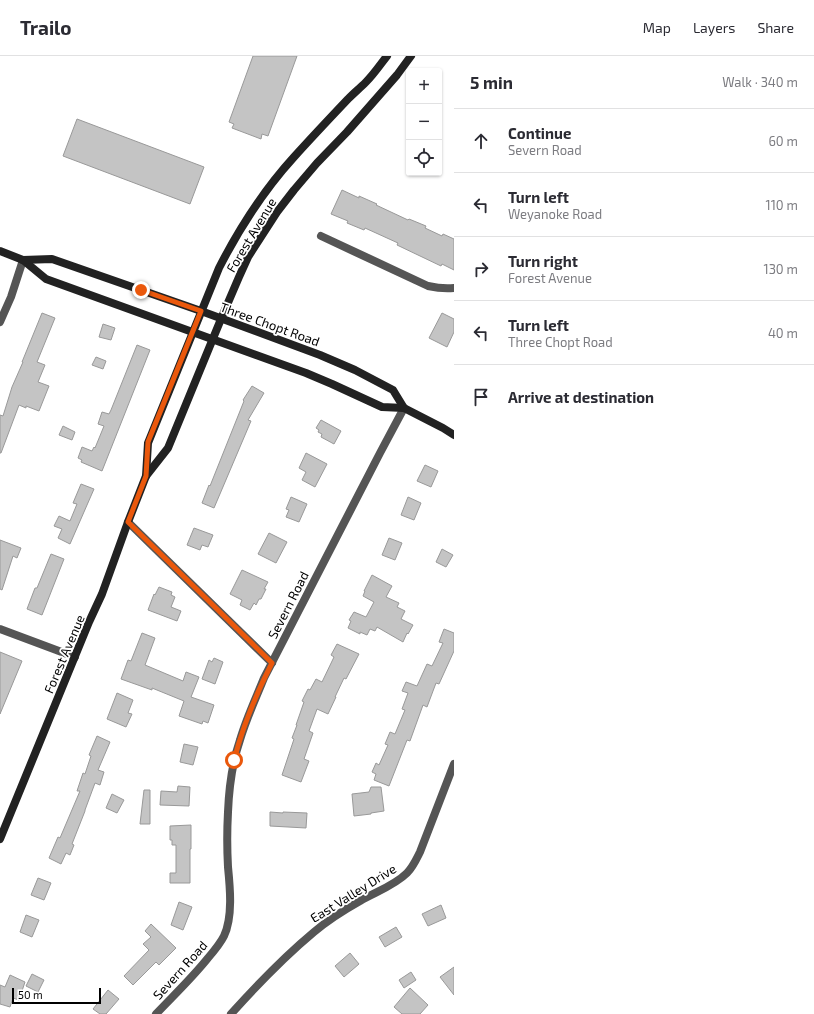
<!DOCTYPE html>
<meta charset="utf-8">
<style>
:root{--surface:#fff;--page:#f7f7f7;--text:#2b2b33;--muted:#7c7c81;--line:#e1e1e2}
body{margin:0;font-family:"Exo 2",sans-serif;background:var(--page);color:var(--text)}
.controls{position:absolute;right:12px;top:12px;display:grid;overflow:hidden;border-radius:4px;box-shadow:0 1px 3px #0004}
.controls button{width:36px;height:36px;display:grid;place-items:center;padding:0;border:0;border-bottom:1px solid var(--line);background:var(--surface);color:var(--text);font:20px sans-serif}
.scale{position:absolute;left:12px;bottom:10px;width:89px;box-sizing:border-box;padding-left:4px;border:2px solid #000;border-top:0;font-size:11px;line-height:14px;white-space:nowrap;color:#000;-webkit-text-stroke:3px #fff;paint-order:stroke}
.stop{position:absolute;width:12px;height:12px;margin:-9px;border:3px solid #ea580c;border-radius:50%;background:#fff}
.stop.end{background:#ea580c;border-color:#fff;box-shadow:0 1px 4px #0008}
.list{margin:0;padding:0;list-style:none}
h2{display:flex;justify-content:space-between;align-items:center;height:52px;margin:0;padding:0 16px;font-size:17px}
h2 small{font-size:13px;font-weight:400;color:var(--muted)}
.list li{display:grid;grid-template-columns:26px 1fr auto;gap:12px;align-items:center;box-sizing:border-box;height:64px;padding:0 16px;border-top:1px solid var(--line)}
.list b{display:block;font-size:15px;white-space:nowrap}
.list p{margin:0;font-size:13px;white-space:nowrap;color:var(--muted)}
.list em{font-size:13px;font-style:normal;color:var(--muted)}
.icon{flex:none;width:22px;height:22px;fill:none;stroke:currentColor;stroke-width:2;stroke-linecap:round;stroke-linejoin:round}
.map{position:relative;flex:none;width:454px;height:958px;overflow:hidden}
header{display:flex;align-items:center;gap:24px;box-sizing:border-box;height:56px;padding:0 20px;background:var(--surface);border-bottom:1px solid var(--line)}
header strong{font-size:19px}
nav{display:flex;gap:22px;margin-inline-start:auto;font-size:14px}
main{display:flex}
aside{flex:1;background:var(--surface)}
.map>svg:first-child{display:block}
</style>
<header>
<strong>Trailo</strong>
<nav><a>Map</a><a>Layers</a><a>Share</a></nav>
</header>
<main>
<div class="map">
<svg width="454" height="958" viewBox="0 0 454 958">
<rect width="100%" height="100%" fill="#fff"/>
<g fill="#c4c4c4" stroke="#999">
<path d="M253,0H297L268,80L262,78L261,83L232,72L234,68L229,66Z"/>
<path d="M77,63L204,111L190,148L63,100Z"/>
<path d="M342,134L359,142V140L377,148L376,149L408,164L409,163L426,170L425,172L442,180L443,178L454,183V214L442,208L441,210L397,189L398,187L365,172L364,174L347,167L348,165L331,158Z"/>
<path d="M42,257L55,262L37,306L45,309L38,326L49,330L39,355L26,350V352L19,349L1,397H0V359L3,360L12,331L23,306H22Z"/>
<path d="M442,257L454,263V276L447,291L429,282Z"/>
<path d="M103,268L115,272L111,284L99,281Z"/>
<path d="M137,289L150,294L102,415L81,406L82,404L78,402L82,391L92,395L94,391L95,392L104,370L98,368L102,356L109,358L111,354Z"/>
<path d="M96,301L106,305L103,313L92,309Z"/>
<path d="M252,330L264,337L248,364L251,365L214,452L202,447L209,429L210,430L244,345L243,344Z"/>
<path d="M321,364L341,375L334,388L321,381L322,378L318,376L319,374L316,372Z"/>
<path d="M63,370L75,376L72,384L59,379Z"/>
<path d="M306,397L327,408L315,431L302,424L306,416L299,412Z"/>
<path d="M425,409L438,415L431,431L417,425Z"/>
<path d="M81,428L94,433L70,488L58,482L62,473L54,470L59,460L70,465L77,448L73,447Z"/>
<path d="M291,441L307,448L299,466L286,461L289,454L286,453Z"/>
<path d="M408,441L421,447L414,464L401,459Z"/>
<path d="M194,472L213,479L208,491L202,489L200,494L187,489Z"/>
<path d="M269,477L287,486L276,507L258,498Z"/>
<path d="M389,482L402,487L395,504L382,499Z"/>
<path d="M0,484L21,492L17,502L13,500L2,534L0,533Z"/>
<path d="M442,493L453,499L446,511L436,506Z"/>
<path d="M51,498L64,503L42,559L27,553L35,532H37Z"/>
<path d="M242,514L268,526L264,533H266L261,543H259L256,549L254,547L250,554L240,549L242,544L230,538Z"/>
<path d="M372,519L392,530L386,541L399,547L397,551L405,555L401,563L413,569L408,578L407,577L403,586L377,571L375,575L370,573L367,579L360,576V578L348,572L351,565L349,564L354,556L366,561L374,546L363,540L365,535H364Z"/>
<path d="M159,531L172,536L171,539L175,541L171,551L181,555L177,565L148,554L154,538L155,539Z"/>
<path d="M444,573L454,577V595L439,628L436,627L427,651L423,649L410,685L407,684L389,730L374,724L376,718L372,716L376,707L379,709L388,689L385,688L390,676L395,678L405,654L402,653L408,637L402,635L406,626L417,630L427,608L432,610L443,587L439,586Z"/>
<path d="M142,577L155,582L145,609L183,625L186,616L199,621L191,641L214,649L208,667L203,665L202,668L179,660L184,645L152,632V634L121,623L128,604L131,605Z"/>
<path d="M337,588L359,598L346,623L344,622L335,641H336L328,658L317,653L309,675L313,677L304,703L309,705L301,726L282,719L294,683L292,682L297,669H296L304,646L302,645L308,633L310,634L316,623L322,626L334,601L331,599Z"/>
<path d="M0,596L22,605L0,658Z"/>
<path d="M214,602L223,606L215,628L202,623L209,604L212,606Z"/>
<path d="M117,637L133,644L128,657L132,658L126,671L107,663Z"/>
<path d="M97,680L110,686L98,714L104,716L100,729L95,727L85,754V755L72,788L74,789L70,799L66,797L61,808L49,802L58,781L60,782L80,735H77L83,717L85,718L91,700L89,699Z"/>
<path d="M184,688L198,691L193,709L180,706Z"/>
<path d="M178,730L190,731L189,750L160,749L161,735L177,736Z"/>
<path d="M371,731H381L384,755L371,757V758L354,760L352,738L369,736Z"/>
<path d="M144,734H150V768H140Z"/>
<path d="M112,738L124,744L117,757L106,752Z"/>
<path d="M270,756L283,757V756L307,757L306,772L270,770Z"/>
<path d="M191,769V793H190V827H170V817H176V789H172V784H170V770Z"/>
<path d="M38,822L51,827L44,844L31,839Z"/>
<path d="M179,846L192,851L183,874L171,869Z"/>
<path d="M441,849L446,862L428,870L422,858Z"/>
<path d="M26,859L39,864L32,881L20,876Z"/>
<path d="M151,868L176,892L159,909L156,906L133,929L124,920L149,894L143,888L151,881L145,875Z"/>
<path d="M396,871L402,881L385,891L379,881Z"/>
<path d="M350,897L359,908L344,921L335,910Z"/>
<path d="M454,911V939L440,921Z"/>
<path d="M411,916L416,924L404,932L399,924Z"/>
<path d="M32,918L44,924L38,936L26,930Z"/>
<path d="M10,919L25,926L19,944L13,942L10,951L0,948V929L5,931Z"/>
<path d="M410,932L428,949L420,958H402L394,951Z"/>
<path d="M108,934L119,943L106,958H100L93,953Z"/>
</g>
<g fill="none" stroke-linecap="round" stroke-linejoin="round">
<g stroke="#555" stroke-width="8">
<path d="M321,180L428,230C437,232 445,233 454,232"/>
<path d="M0,266L11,241L23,204"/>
<path d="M128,466L272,607"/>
<path d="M0,573L75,601"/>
<path d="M156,958C174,939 192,922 208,902C214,895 220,888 224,880C233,861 230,831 228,811C227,793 227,774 228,756C229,732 232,707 240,684C246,663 256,642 264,622L380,397L404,352"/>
<path d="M231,958C257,929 284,901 314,876C328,864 344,854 360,845C375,836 394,830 407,817C413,811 416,804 420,796L454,708"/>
</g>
<g stroke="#222" stroke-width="8">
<path d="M0,195L23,204L46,223L306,317L332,328L382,351L404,352L443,372L454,379"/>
<path d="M23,204L52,203L201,255L320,299L355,314L393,334L404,352"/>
<path d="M146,420L148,387L219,212C240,171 263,135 294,101C312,81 330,62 348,43C354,37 360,32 366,26C374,18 380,9 387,0"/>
<path d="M0,783L89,566L102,538L128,466L146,420L168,392L221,263L239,221L248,201L277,156L294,134L317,107L347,76L397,19L411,0"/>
</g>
</g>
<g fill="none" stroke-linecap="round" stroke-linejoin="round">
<path stroke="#ea580c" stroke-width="5" d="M141,234L201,255L148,386L146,420L128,466L272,607C256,638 243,670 234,704"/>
</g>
<g text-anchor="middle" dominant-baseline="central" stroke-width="3.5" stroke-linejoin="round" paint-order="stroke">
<g font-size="13" fill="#000" stroke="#fff">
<text transform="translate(251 179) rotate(-59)">Forest Avenue</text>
<text transform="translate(270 268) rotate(20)">Three Chopt Road</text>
<text transform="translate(288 549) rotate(-63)">Severn Road</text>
<text transform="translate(64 598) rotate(-67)">Forest Avenue</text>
<text transform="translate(353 837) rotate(-32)">East Valley Drive</text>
<text transform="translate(180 914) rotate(-48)">Severn Road</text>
</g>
</g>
</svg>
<div class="controls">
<button>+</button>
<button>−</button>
<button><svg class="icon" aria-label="locate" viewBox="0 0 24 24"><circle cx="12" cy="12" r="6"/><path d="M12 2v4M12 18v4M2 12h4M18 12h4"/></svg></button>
</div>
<div class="scale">50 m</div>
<div class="stop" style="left:234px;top:704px"></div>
<div class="stop end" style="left:141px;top:234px"></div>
</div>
<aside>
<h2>5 min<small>Walk · 340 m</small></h2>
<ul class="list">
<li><svg class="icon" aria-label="ahead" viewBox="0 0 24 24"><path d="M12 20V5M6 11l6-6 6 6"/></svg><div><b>Continue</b><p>Severn Road</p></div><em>60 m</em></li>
<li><svg class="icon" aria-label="left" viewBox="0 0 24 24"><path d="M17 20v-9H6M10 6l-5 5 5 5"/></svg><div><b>Turn left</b><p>Weyanoke Road</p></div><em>110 m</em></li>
<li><svg class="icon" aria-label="right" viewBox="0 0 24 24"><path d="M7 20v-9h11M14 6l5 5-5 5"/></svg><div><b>Turn right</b><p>Forest Avenue</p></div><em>130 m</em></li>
<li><svg class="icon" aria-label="left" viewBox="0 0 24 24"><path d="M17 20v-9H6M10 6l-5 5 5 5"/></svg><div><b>Turn left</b><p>Three Chopt Road</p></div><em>40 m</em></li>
<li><svg class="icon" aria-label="arrive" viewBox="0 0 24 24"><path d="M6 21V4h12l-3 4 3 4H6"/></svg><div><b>Arrive at destination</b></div></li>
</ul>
</aside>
</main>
